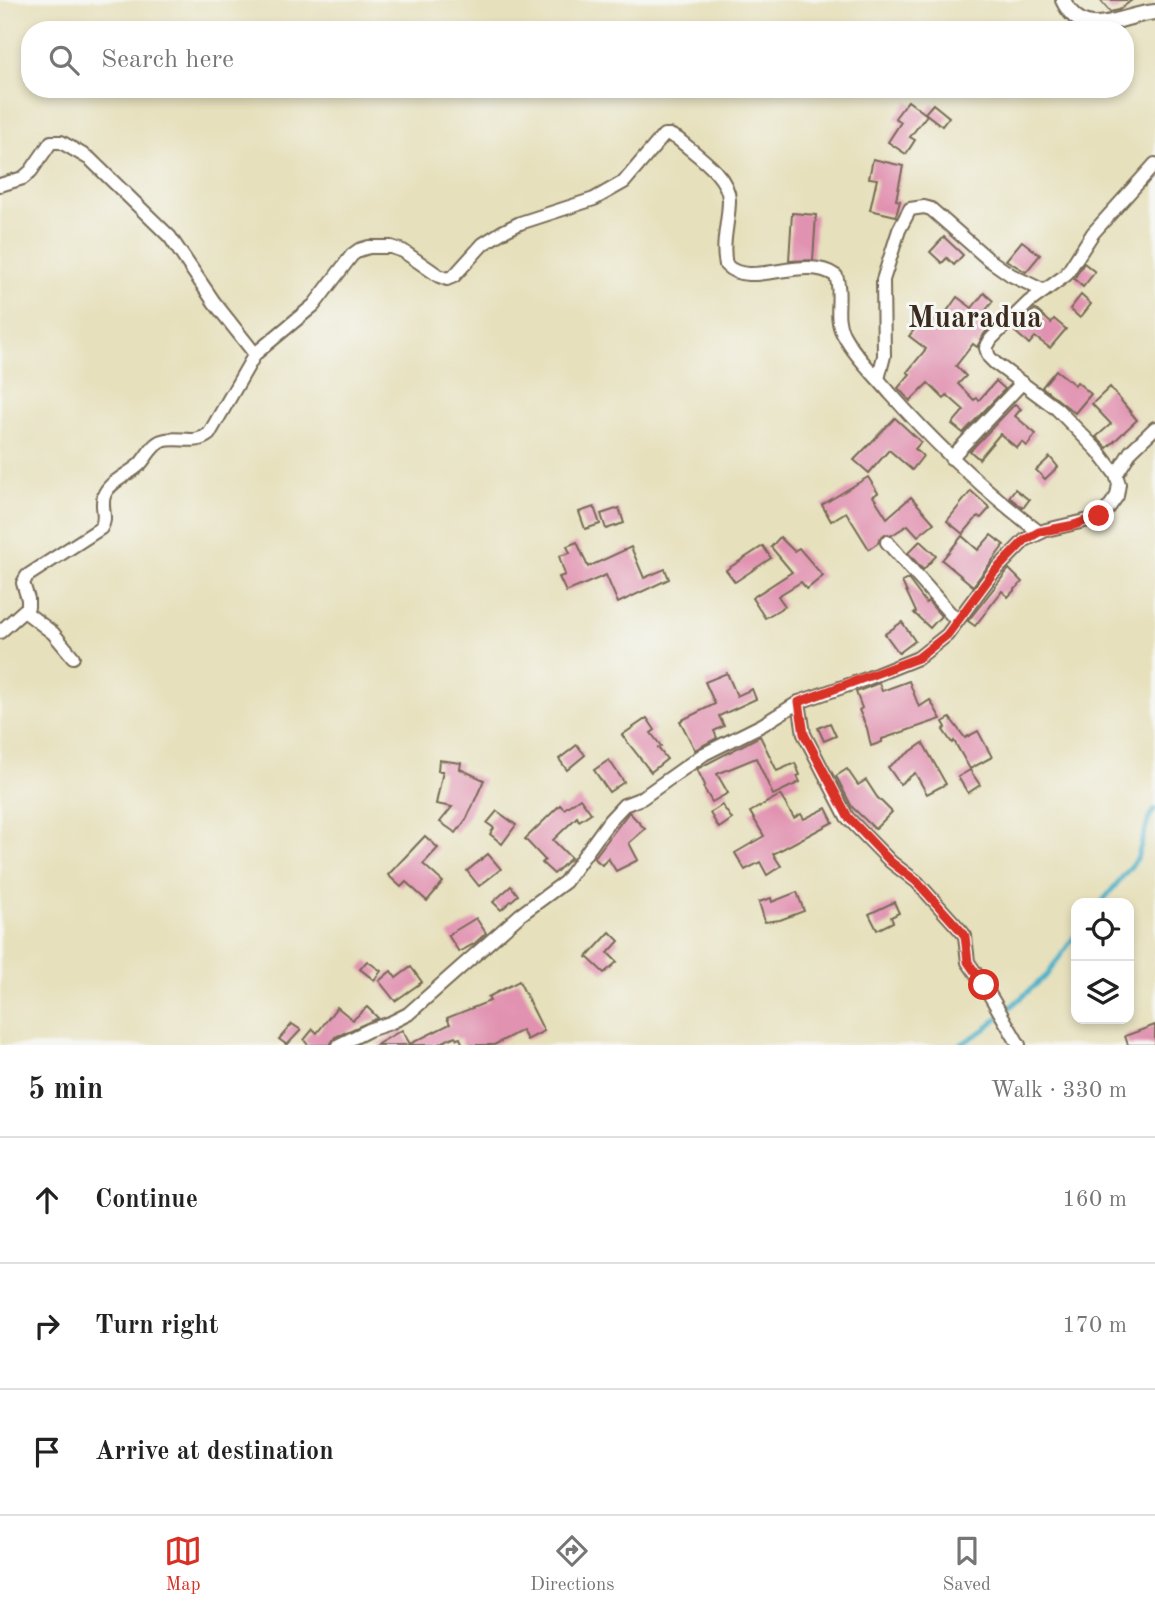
<!DOCTYPE html>
<meta charset="utf-8">
<style>
:root{--surface:#fff;--page:#f2f2f2;--text:#222;--muted:#767676;--line:#e0e0e0;--accent:#d93025}
body{margin:0;font-family:"Old Standard TT",serif;background:var(--page);color:var(--text)}
.controls{position:absolute;right:21px;bottom:21px;display:grid;overflow:hidden;border-radius:14px;box-shadow:0 4px 10px #0003}
.controls button{width:63px;height:63px;display:grid;place-items:center;padding:0;border:0;border-bottom:2px solid var(--line);background:var(--surface);color:var(--text);font:35px sans-serif}
.stop{position:absolute;width:21px;height:21px;margin:-16px;border:5px solid #d93025;border-radius:50%;background:#fff}
.stop.end{background:#d93025;border-color:#fff;box-shadow:0 2px 7px #0008}
.list{margin:0;padding:0;list-style:none}
h2{display:flex;justify-content:space-between;align-items:center;height:91px;margin:0;padding:0 28px;font-size:30px}
h2 small{font-size:23px;font-weight:400;color:var(--muted)}
.list li{display:grid;grid-template-columns:46px 1fr auto;gap:21px;align-items:center;box-sizing:border-box;height:126px;padding:0 28px;border-top:2px solid var(--line)}
.list b{display:block;font-size:26px;white-space:nowrap}
.list em{font-size:23px;font-style:normal;color:var(--muted)}
.icon{flex:none;width:38px;height:38px;fill:none;stroke:currentColor;stroke-width:2;stroke-linecap:round;stroke-linejoin:round}
.map{position:relative;flex:none;width:1155px;height:1045px;overflow:hidden}
.search{position:absolute;background:var(--surface);box-shadow:0 4px 10px #0003;left:21px;right:21px;top:21px;height:77px;display:flex;align-items:center;gap:18px;box-sizing:border-box;padding:0 24px;border-radius:28px;color:var(--muted);font-size:26px}
.sheet{height:469px;background:var(--surface)}
nav{display:flex;justify-content:space-around;align-items:center;box-sizing:border-box;height:98px;border-top:2px solid var(--line);background:var(--surface);font-size:19px;color:var(--muted)}
nav a{display:grid;justify-items:center;gap:4px}
nav .on{color:var(--accent)}
.map>svg:first-child{display:block}
</style>
<div class="map">
<svg width="1155" height="1045" viewBox="0 0 1155 1045">
<rect width="100%" height="100%" fill="#f6f6f2"/>
<filter id="ink" filterUnits="userSpaceOnUse"><feTurbulence type="fractalNoise" baseFrequency=".0143" numOctaves="2"/><feDisplacementMap in="SourceGraphic" scale="14" xChannelSelector="R" yChannelSelector="G"/><feConvolveMatrix kernelMatrix="1 2 1 2 8 2 1 2 1" color-interpolation-filters="sRGB"/></filter>
<filter id="wash" filterUnits="userSpaceOnUse"><feTurbulence type="fractalNoise" baseFrequency=".00686" numOctaves="4" result="noise"/><feDisplacementMap in="SourceGraphic" scale="28" xChannelSelector="R" yChannelSelector="G"/><feGaussianBlur stdDeviation="1.57" result="paint"/><feColorMatrix in="noise" values="0 0 0 0 0 0 0 0 0 0 0 0 0 0 0 0 0 1.4 0 .05"/><feComposite in="paint" operator="in"/></filter>
<g filter="url(#wash)">
<rect width="100%" height="100%" fill="#e6e0bc"/>
<g fill="none" stroke-linecap="round" stroke-linejoin="round">
<g stroke="#4bb1ca" stroke-width="4.5">
<path d="M1101,903L1137,859L1149,818L1155,809"/>
<path d="M960,1045L984,1030L1047,975L1076,934"/>
</g>
</g>
<g id="blocks">
<g fill="#e192b0">
<path d="M1100,0H1132L1119,10L1110,12Z"/>
<path d="M908,101L927,115L910,137L915,140L906,154L888,142L901,122L895,118Z"/>
<path d="M933,104L949,117L942,126L925,113Z"/>
<path d="M873,159L903,166L896,200L900,201L896,216L870,210L877,179L869,178Z"/>
<path d="M792,213L816,215L813,260L789,261Z"/>
<path d="M944,237L963,255L954,265L947,258L942,263L930,252Z"/>
<path d="M1022,241L1040,255L1026,272L1006,260Z"/>
<path d="M1084,263L1095,272L1083,287L1074,279Z"/>
<path d="M984,293L993,301L986,310L997,319L984,334L977,347L973,344L956,366L966,376L958,384L974,400L976,398L979,400L996,381L1005,389L963,433L952,424L964,410L947,395L944,399L928,383L910,401L898,388L910,374L907,372L926,349L909,336L926,315L938,324L957,297L972,308Z"/>
<path d="M1081,295L1091,304L1080,318L1070,309Z"/>
<path d="M1035,309L1051,323L1054,319L1066,329L1050,348L1035,337L1029,344L1013,330Z"/>
<path d="M1056,370L1075,385L1077,382L1091,394L1075,413L1042,387Z"/>
<path d="M1110,387L1137,420L1107,448L1096,437L1111,424L1092,404Z"/>
<path d="M1015,404L1021,409L1015,416L1036,434L1027,446L1022,442L1017,448L1000,434L979,459L970,451Z"/>
<path d="M895,418L921,442L915,449L923,456L912,470L889,450L869,473L854,460Z"/>
<path d="M1050,457L1058,467L1045,479L1036,470Z"/>
<path d="M868,477L878,493L873,496L887,518L911,497L934,523L918,536L908,525L892,535L885,534L879,539L878,543L869,549L846,512L831,521L822,505Z"/>
<path d="M1015,489L1029,500L1023,508L1009,497Z"/>
<path d="M971,491L990,508L981,518L978,516L963,534L947,521Z"/>
<path d="M594,507L600,524L585,529L579,512Z"/>
<path d="M619,508L624,523L606,529L601,514Z"/>
<path d="M991,535L1004,545L973,586L942,560L962,536L978,550Z"/>
<path d="M780,537L794,551L799,548L823,576L807,589L801,582L778,596L785,606L765,618L752,598L792,572L771,547Z"/>
<path d="M920,541L936,556L923,570L908,553Z"/>
<path d="M577,542L588,567L631,547L644,578L665,569L669,579L618,603L606,575L566,592L559,577L565,575L559,556L570,553L567,546Z"/>
<path d="M763,546L771,558L735,582L726,570Z"/>
<path d="M1009,569L1022,582L1008,597L1002,591L975,626L968,621Z"/>
<path d="M908,579L926,603L928,601L941,616L930,628L914,613L916,612L902,582Z"/>
<path d="M902,622L915,641L899,653L885,634Z"/>
<path d="M727,673L737,696L752,689L756,699L719,716L724,726L714,731L717,738L695,750L680,721L715,704L705,682Z"/>
<path d="M909,681L919,707L930,700L941,719L882,739V742L871,746L867,728L859,710L862,708L856,692L879,683L882,691Z"/>
<path d="M647,718L655,730L651,733L661,746L658,748L667,759L651,772L622,735Z"/>
<path d="M950,718L965,738L978,731L992,757L970,769L954,741L952,743L943,730L946,727L943,722Z"/>
<path d="M830,723L836,736L824,741L818,728Z"/>
<path d="M760,736L777,771L795,763L800,775L797,776L800,782L773,795L756,758L717,774L728,793L712,802L703,787L705,785L697,769Z"/>
<path d="M923,743L946,784L927,794L915,773L900,784L888,767Z"/>
<path d="M577,745L585,755L567,770L559,759Z"/>
<path d="M439,760L461,763L460,769L484,780L467,818L456,833L440,822L452,807L436,804L443,771H438Z"/>
<path d="M609,760L624,782L609,792L594,770Z"/>
<path d="M847,769L858,785L866,780L877,797L892,812L875,829L852,807L836,776Z"/>
<path d="M970,770L980,785L968,793L958,777Z"/>
<path d="M780,795L794,818L801,814L804,819L826,808L833,822L773,854L781,866L767,875L760,862L745,870L735,853L764,836L750,812Z"/>
<path d="M580,798L591,813L579,821L577,817L553,840L571,858L554,874L542,863L545,860L525,839L560,805L564,809Z"/>
<path d="M722,805L732,819L719,828L710,813Z"/>
<path d="M497,811L516,825L502,844L490,834L494,828L487,823Z"/>
<path d="M629,812L645,829L629,843L638,860L616,871L608,858L602,865L594,858Z"/>
<path d="M425,836L438,848L423,864L443,882L427,901L406,882L401,887L388,875Z"/>
<path d="M488,854L501,869L479,886L467,871Z"/>
<path d="M511,886L518,895L501,910L493,902Z"/>
<path d="M797,892L804,911L780,920L765,922L759,902L771,898L772,902Z"/>
<path d="M894,902L899,913L891,917L893,922L877,930L869,914Z"/>
<path d="M476,918L486,933L474,944L459,952L448,935Z"/>
<path d="M610,932L619,941L608,953L617,962L604,973L587,957Z"/>
<path d="M367,961L381,971L374,980L360,969Z"/>
<path d="M411,967L422,982L395,1001L379,981L391,971L396,978Z"/>
<path d="M519,981L544,1031L527,1040L522,1030L494,1045H463L460,1038L457,1039L455,1036L437,1045H376L402,1030L410,1044L450,1024L447,1018L490,1001L488,997Z"/>
<path d="M337,1007L353,1020L367,1007L378,1018L335,1037L330,1045H308L304,1040L313,1029L317,1033Z"/>
<path d="M292,1024L301,1030L287,1045L279,1039Z"/>
<path d="M1155,1025V1045H1128L1125,1036Z"/>
</g>
</g>
</g>
<g filter="url(#ink)">
<use href="#blocks" fill-opacity="0" stroke="#776a55" stroke-width="2"/>
<g fill="none" stroke-linecap="round" stroke-linejoin="round">
<defs>
<g id="minor">
<path d="M0,185L23,178L31,171L51,142H61L90,159L170,237L214,302L255,354"/>
<path d="M878,379L884,356L883,280L899,230L910,209L924,207L931,209L988,259L1011,275L1044,291"/>
<path d="M951,458L1022,383"/>
<path d="M1116,475L1131,451L1155,428"/>
<path d="M887,542L957,621"/>
<path d="M24,611L53,633L73,657"/>
<path d="M0,632L28,607V599L23,583L27,576L101,528C108,517 100,507 104,496C108,482 130,474 140,464C147,457 152,444 162,441C178,435 194,446 209,434L255,354L314,305L352,255L359,250L369,247H391L403,251L439,276L447,279L454,276L483,244L502,232L520,223L594,199L624,182L664,135H670L678,139C695,154 729,175 729,200C729,222 721,243 726,265C750,290 804,253 836,276C843,294 833,316 843,334C854,355 874,374 890,393C935,444 984,490 1039,532"/>
<path d="M799,702L804,734L847,817L891,862L917,882L962,932L965,936L968,962L984,985L1019,1045"/>
<path d="M339,1045L369,1030L390,1023L408,1014L520,915L565,882L610,820L624,805L642,798L704,754L762,725L799,702L866,679L918,658L947,635L993,573L1025,540L1046,530L1089,520L1107,510L1117,496L1119,484L1116,475L1098,451L1057,409L995,363L989,357L986,348L991,339L1029,302L1066,275L1093,233L1155,164"/>
</g>
<path id="tertiary" d="M1063,0C1084,44 1119,15 1155,12"/>
</defs>
<use href="#minor" stroke="#776a55" stroke-width="16"/>
<use href="#tertiary" stroke="#776a55" stroke-width="18"/>
<use href="#minor" stroke="#fff" stroke-width="12"/>
<use href="#tertiary" stroke="#fff" stroke-width="14"/>
</g>
</g>
<g fill="none" stroke-linecap="round" stroke-linejoin="round" filter="url(#ink)">
<path stroke="#d93025" stroke-width="9" d="M984,985L968,962L965,936L962,932L917,882L891,862L848,817L804,734L799,702L918,658L947,635L993,573L1025,540L1039,532L1074,525L1099,516"/>
</g>
<g text-anchor="middle" dominant-baseline="central" stroke-width="6" stroke-linejoin="round" paint-order="stroke">
<g font-size="30" font-weight="bold" fill="#3b2a1e" stroke="#f6f6f2">
<text x="975" y="319">Muaradua</text>
</g>
</g>
</svg>
<div class="controls">
<button><svg class="icon" aria-label="locate" viewBox="0 0 24 24"><circle cx="12" cy="12" r="6"/><path d="M12 2v4M12 18v4M2 12h4M18 12h4"/></svg></button>
<button><svg class="icon" aria-label="layers" viewBox="0 0 24 24"><path d="M12 4l9 5-9 5-9-5zM3 14l9 5 9-5"/></svg></button>
</div>
<div class="stop" style="left:984px;top:985px"></div>
<div class="stop end" style="left:1099px;top:516px"></div>
<div class="search"><svg class="icon" aria-label="search" viewBox="0 0 24 24"><circle cx="10" cy="10" r="6"/><path d="M15 15l6 6"/></svg>Search here</div>
</div>
<section class="sheet">
<h2>5 min<small>Walk · 330 m</small></h2>
<ul class="list">
<li><svg class="icon" aria-label="ahead" viewBox="0 0 24 24"><path d="M12 20V5M6 11l6-6 6 6"/></svg><div><b>Continue</b></div><em>160 m</em></li>
<li><svg class="icon" aria-label="right" viewBox="0 0 24 24"><path d="M7 20v-9h11M14 6l5 5-5 5"/></svg><div><b>Turn right</b></div><em>170 m</em></li>
<li><svg class="icon" aria-label="arrive" viewBox="0 0 24 24"><path d="M6 21V4h12l-3 4 3 4H6"/></svg><div><b>Arrive at destination</b></div></li>
</ul>
</section>
<nav>
<a class="on"><svg class="icon" aria-label="map" viewBox="0 0 24 24"><path d="M3 6l6-2 6 2 6-2v14l-6 2-6-2-6 2zM9 4v14M15 6v14"/></svg>Map</a>
<a><svg class="icon" aria-label="directions" viewBox="0 0 24 24"><path d="M12 3l9 9-9 9-9-9zM9 14v-3h6M13 9l2 2-2 2"/></svg>Directions</a>
<a><svg class="icon" aria-label="saved" viewBox="0 0 24 24"><path d="M7 4h10v16l-5-4-5 4z"/></svg>Saved</a>
</nav>
